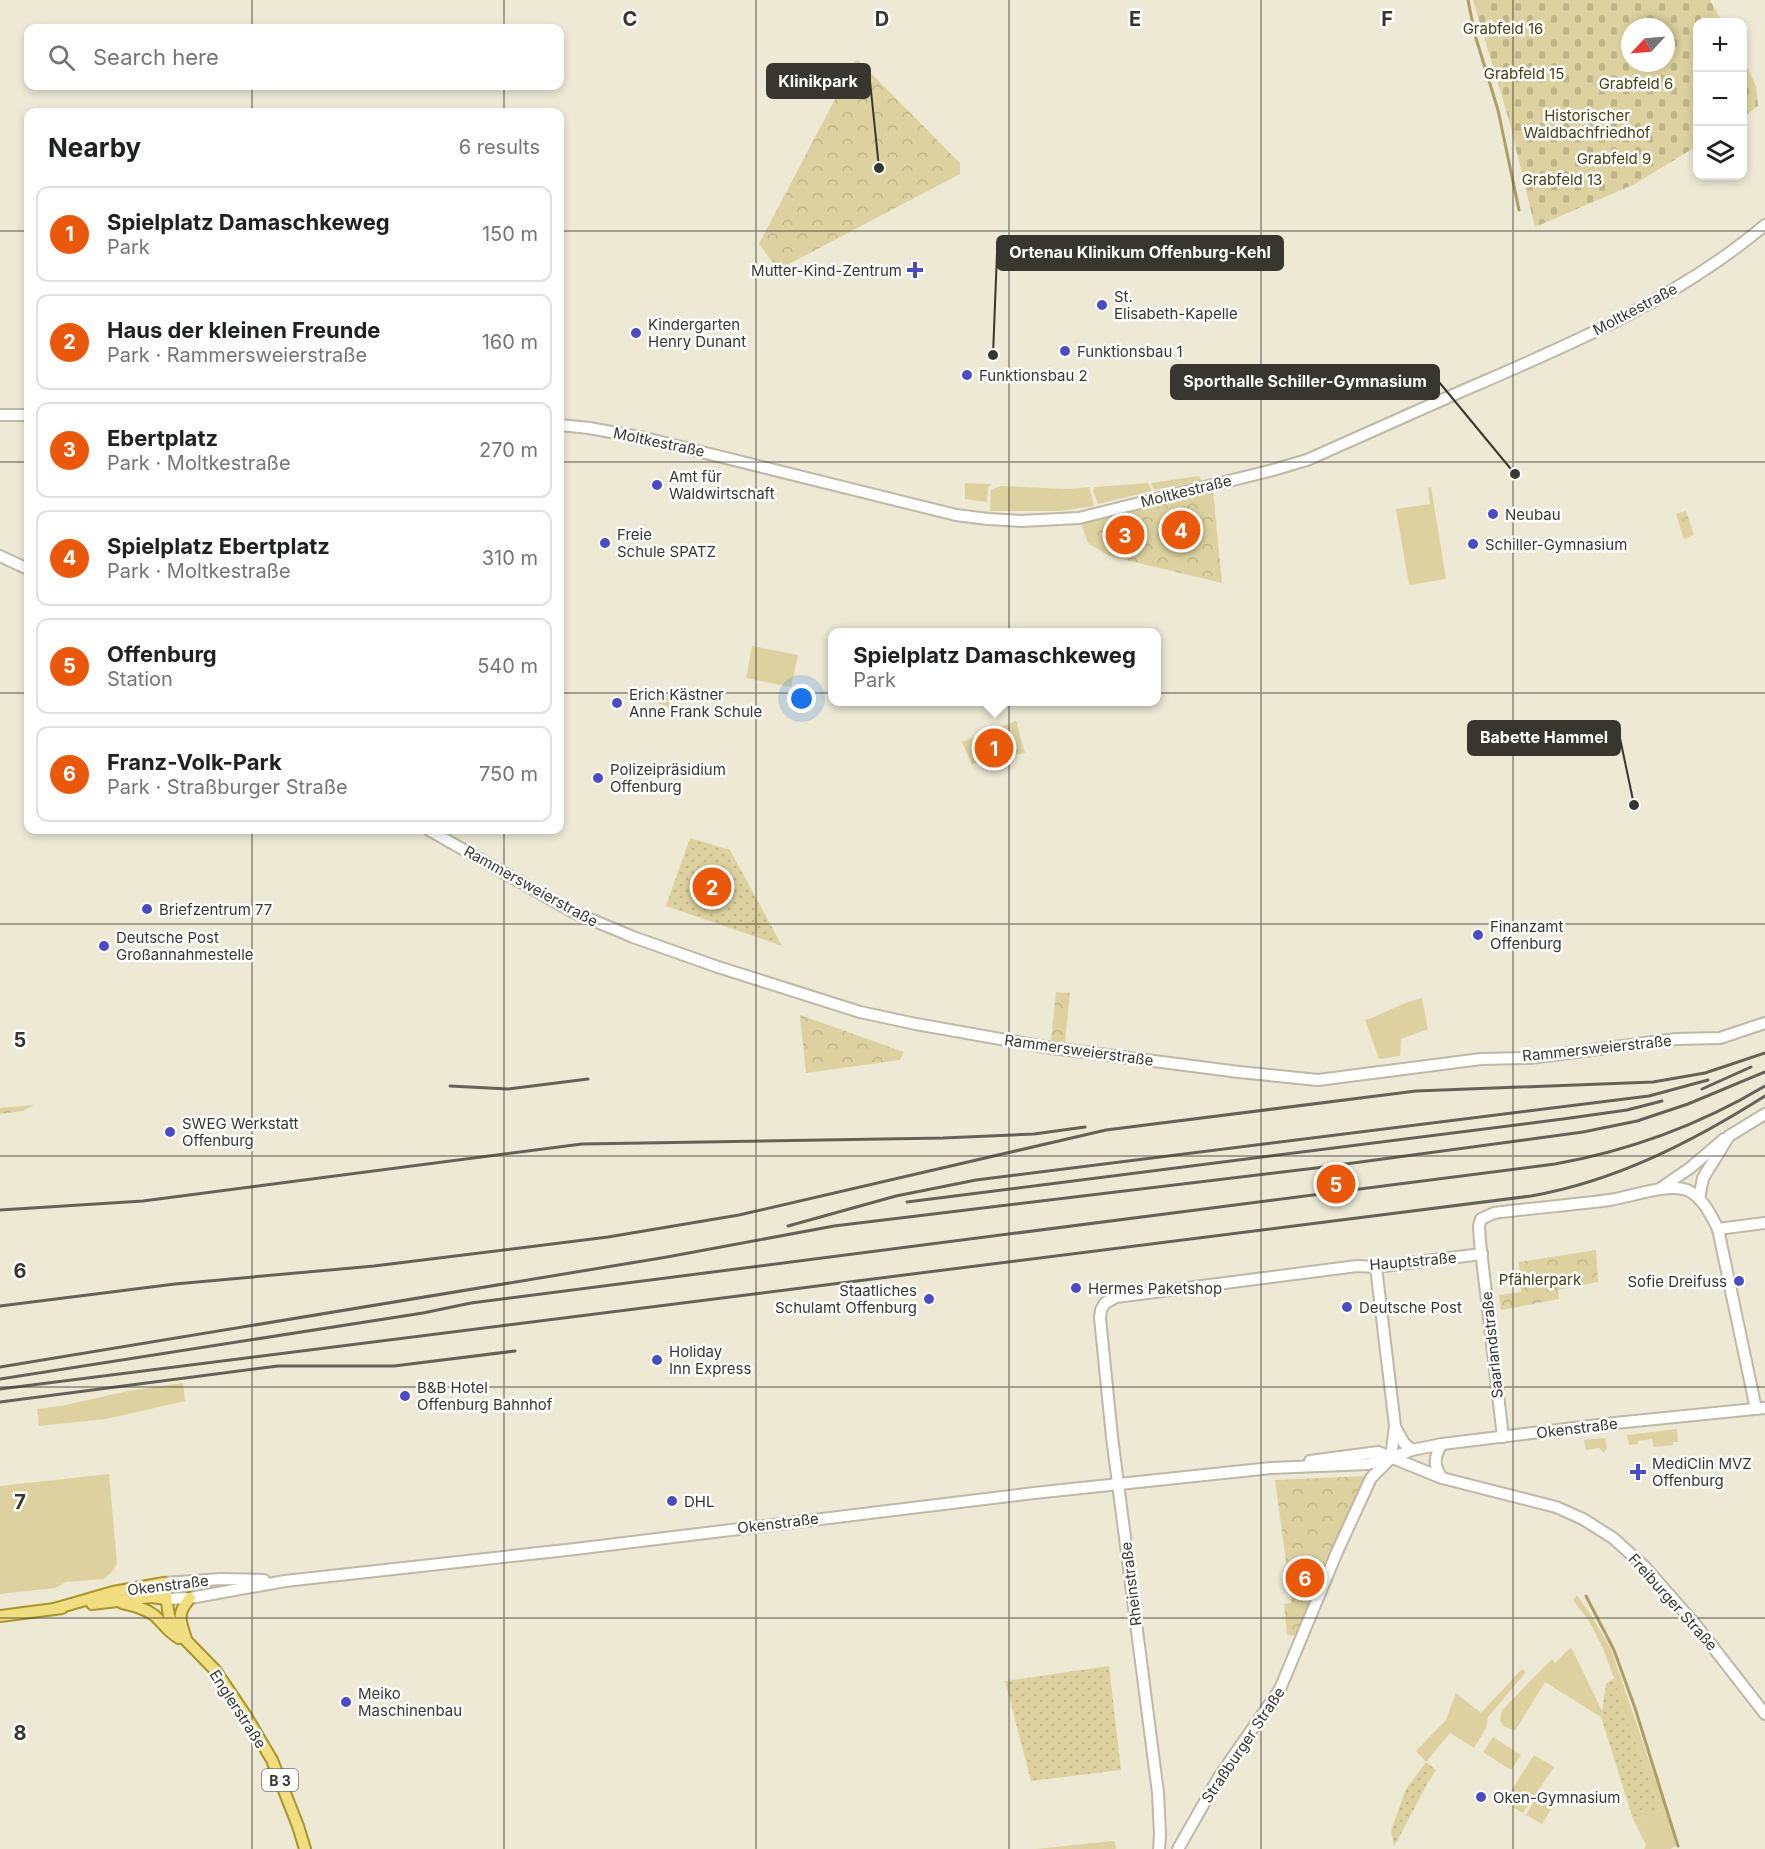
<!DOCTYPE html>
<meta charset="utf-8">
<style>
:root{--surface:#fff;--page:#f6f6f6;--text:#202124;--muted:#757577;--line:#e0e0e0;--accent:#ea580c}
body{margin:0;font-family:Inter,sans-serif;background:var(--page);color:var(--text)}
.controls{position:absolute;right:18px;top:18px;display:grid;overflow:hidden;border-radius:12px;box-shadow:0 3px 9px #0003}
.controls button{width:54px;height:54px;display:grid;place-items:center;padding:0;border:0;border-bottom:2px solid var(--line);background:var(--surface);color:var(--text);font:30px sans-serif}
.compass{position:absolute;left:1621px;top:18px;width:54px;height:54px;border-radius:50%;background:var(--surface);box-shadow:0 3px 9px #0003;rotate:244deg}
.you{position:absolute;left:802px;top:699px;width:21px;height:21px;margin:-15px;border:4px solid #fff;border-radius:50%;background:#1a73e8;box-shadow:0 0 0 9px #1a73e833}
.badge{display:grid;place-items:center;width:39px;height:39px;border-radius:50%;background:var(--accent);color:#fff;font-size:20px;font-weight:700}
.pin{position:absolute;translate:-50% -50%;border:3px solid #fff;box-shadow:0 2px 6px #0006}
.popup{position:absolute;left:828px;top:628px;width:333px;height:78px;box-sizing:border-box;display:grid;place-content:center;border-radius:12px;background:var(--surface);filter:drop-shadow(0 2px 4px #0005);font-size:20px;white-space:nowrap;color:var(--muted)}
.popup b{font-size:22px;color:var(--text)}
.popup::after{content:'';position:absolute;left:50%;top:100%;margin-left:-12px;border:12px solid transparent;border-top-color:var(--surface)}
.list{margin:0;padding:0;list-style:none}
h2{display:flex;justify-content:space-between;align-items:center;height:78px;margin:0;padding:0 24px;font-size:26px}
h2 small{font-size:20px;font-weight:400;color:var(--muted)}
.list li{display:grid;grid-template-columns:39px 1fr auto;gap:18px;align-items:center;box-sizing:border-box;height:96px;margin:0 12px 12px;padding:0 12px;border:2px solid var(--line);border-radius:12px}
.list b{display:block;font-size:22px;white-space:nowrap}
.list p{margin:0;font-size:20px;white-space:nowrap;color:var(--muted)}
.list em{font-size:20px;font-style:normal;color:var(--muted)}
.icon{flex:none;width:33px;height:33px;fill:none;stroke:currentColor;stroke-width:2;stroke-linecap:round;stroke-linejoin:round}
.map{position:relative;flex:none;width:1765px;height:1849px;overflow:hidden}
.search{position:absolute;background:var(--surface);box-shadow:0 3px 9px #0003;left:24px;top:24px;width:540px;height:66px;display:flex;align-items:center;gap:15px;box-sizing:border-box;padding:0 21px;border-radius:12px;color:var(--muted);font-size:22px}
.panel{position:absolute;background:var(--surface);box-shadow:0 3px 9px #0003;left:24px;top:108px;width:540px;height:726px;border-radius:12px}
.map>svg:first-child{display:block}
</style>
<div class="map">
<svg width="1765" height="1849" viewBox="0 0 1765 1849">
<defs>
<pattern id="forest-crowns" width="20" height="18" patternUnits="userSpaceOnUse" patternTransform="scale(1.5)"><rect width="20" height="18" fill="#ddd29f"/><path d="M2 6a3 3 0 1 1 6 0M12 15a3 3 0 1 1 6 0" fill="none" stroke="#beb589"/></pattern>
<pattern id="cemetery-stones" width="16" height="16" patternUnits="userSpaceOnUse" patternTransform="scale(1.5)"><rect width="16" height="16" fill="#ddd29f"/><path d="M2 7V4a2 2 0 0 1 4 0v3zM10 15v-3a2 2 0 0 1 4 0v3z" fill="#beb589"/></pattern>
<pattern id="garden-dots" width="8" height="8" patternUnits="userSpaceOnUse" patternTransform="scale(1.5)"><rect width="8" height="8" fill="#ddd29f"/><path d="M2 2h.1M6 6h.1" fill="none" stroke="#beb589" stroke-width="1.8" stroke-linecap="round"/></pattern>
</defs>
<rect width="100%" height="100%" fill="#ede9d5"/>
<g fill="#ddd29f">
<path d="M1199,476L1202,481L1154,490L1151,483Z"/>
<path d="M965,483L992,484L988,488L987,502L965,499Z"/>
<path d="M1148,483L1152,491L1098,504L1093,490L1095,487Z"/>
<path d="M1000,486L1068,489L1089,487L1094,506L1061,511H990L991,490Z"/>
<path d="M1431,487L1446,579L1409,585L1396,509L1430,504L1428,488Z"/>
<path d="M752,646L798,655L791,687L746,678Z"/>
<path d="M1422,998L1428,1029L1401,1039L1400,1056L1379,1059L1365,1020C1385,1014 1402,1002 1422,998Z"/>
<path d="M183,1383L185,1401L106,1419L39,1426L37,1409L61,1406L128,1391Z"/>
<path d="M1677,1429L1678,1442H1673V1445L1654,1447L1652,1439L1638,1441V1444L1629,1445L1627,1435Z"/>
<path d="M1605,1438L1607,1448L1604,1453L1599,1448L1586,1450L1584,1440Z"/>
<path d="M109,1474L117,1563L113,1571L103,1579L66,1582L55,1588L0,1594V1486Z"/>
<path d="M1577,1595L1591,1615L1611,1649L1667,1813L1676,1845L1671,1849H1644L1646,1845L1633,1819L1661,1810L1624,1713L1614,1678L1602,1646L1589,1621L1573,1600Z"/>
<path d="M1571,1647L1602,1711L1601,1717L1545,1682L1515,1731L1503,1726L1500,1720L1502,1710L1552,1659L1555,1663Z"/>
<path d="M1522,1669L1526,1672L1488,1717L1486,1728L1474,1748L1450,1733L1426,1762L1416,1751L1446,1720L1456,1693L1481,1713Z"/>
<path d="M1493,1737L1521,1755L1511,1770L1483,1752Z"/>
<path d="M1534,1755L1554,1767L1523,1813L1504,1802Z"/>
<path d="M1541,1789L1557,1799L1542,1824L1526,1815Z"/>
<path d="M1112,1841L1115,1842L1116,1849H1036Z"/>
</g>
<g fill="url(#forest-crowns)">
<path d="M858,60L960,163V174L785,266L774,264L759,244L855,61Z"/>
<path d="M1213,490L1222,583L1109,556L1088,543L1079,518Z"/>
<path d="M1686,511L1694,535L1684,539L1676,514Z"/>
<path d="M652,690L672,697L669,707L648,700Z"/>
<path d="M1016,721L1025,753L972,764L962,742Z"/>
<path d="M1056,992L1070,993L1065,1042L1051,1041Z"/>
<path d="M800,1015L904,1052L900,1060L806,1073Z"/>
<path d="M34,1105L23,1111L0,1114V1108Z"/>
<path d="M1596,1250L1598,1282L1558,1290L1559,1299L1501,1310L1499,1295L1521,1292L1519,1262Z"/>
<path d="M1365,1476L1297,1636L1287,1635L1284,1604L1291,1603V1599L1275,1480Z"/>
</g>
<g fill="url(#cemetery-stones)" fill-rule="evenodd">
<path d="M1473,0H1710L1722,22H1698L1697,146L1635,184L1535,227L1509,120ZM1630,27H1666V63H1630Z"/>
<path d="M1743,60L1756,86L1758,106L1743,117Z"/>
</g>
<g fill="url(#garden-dots)">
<path d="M690,838L730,850L782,946L666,906Z"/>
<path d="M1109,1666L1121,1770L1031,1781L1005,1681Z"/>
<path d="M1614,1678L1624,1713L1661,1810L1633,1819L1601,1717L1606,1684Z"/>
<path d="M1426,1762L1436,1770L1427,1784L1394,1847L1391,1830L1406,1789Z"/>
</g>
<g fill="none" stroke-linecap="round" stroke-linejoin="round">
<g stroke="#ac9f66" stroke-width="3">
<path d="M1468,0L1475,35L1498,110L1519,210"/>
<path d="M1586,1596L1614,1650L1635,1708L1678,1846"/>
</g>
<defs>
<g id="secondary">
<path d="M0,415H28"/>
<path d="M560,425L589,428L645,438L956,515L988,519L1021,521L1079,518L1273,470L1307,460C1359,437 1410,414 1462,391C1567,346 1676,300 1765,225"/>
<path d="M0,556L28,569"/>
<path d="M429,830L571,911L633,937L718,967L860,1012L916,1024L1045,1047L1239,1072L1318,1080L1481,1059L1530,1058L1676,1039L1720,1038L1765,1023"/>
<path d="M1661,1188L1690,1168L1724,1139"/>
<path d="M1699,1199L1703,1178L1729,1136L1765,1114"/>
<path d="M1718,1229L1765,1223"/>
<path d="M1395,1427L1404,1443L1412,1450"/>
<path d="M1503,1437L1480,1242L1479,1226L1481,1219L1494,1213C1533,1208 1571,1205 1609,1200C1631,1197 1666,1183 1687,1190C1702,1196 1711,1215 1718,1229L1756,1409"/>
<path d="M1442,1444C1434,1457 1433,1465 1442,1478"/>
<path d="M1310,1461L1378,1452L1442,1478L1556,1507L1583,1519L1613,1538L1645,1567L1695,1624L1765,1714"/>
<path d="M164,1583L221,1579L264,1580"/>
<path d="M166,1599L190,1598L285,1581L575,1549L1034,1493L1271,1468L1368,1464L1391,1458L1412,1450L1442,1444L1615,1423L1765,1408"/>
<path d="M1159,1849L1160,1835L1158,1793L1112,1437L1100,1318L1101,1310L1105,1303L1116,1297L1357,1266L1376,1267L1482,1254"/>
<path d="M1178,1849L1219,1777L1280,1689L1337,1552L1371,1478L1391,1458L1395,1426L1376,1267"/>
</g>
<g id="primary">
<path d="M122,1603C133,1605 145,1609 154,1615C163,1623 168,1632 179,1638"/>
<path d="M92,1604L151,1597L166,1599"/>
<path d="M54,1609L113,1592L164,1583L169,1616L176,1630L215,1670L246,1716L272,1760L298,1826L305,1849"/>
<path d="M0,1616L62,1608"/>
<path d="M186,1639C180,1619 176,1615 190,1598"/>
</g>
</defs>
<use href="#secondary" stroke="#bdb9a6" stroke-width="14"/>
<use href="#primary" stroke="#a9952c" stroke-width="14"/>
<use href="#secondary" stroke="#fff" stroke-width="10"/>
<use href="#primary" stroke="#f0de80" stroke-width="10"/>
<g stroke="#646257" stroke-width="3">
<path d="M450,1086L508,1089L588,1079"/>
<path d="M1702,1089L1751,1067"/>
<path d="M907,1202L1563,1119L1627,1110L1662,1101"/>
<path d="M0,1210L143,1201L582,1144L943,1138L1034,1134L1085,1127"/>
<path d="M788,1226L896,1196L976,1180L1649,1096L1708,1080"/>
<path d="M0,1306L175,1284L374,1266L608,1237L739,1215L1106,1130L1416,1091L1653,1082L1705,1073L1765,1053"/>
<path d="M0,1367L667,1257L834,1226L1316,1168L1583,1132L1637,1121L1688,1104L1765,1072"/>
<path d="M0,1379L423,1313L471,1303L1555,1164C1628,1151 1701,1124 1765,1086"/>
<path d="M0,1389L1531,1196C1616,1181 1692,1142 1765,1096"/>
<path d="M0,1402L278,1366H394L515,1351"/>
</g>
</g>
<path fill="none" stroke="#38372f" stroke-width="1.5" stroke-opacity="0.55" d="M252,0V28M504,0V28M756,0V1849M1009,0V1849M1261,0V1849M1513,0V1849M252,86V112M504,86V112M0,231H28M560,231H1765M0,462H28M560,462H1765M0,693H28M560,693H1765M252,830V1849M504,830V1849M0,924H1765M0,1156H1765M0,1387H1765M0,1618H1765"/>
<g fill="#4b4cc2" stroke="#fff" stroke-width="2">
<path d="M912 261h6v6h6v6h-6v6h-6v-6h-6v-6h6z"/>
<circle cx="1102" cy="305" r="6"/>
<circle cx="636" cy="333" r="6"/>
<circle cx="1065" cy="351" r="6"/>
<circle cx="967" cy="375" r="6"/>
<circle cx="657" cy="485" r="6"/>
<circle cx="1493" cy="514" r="6"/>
<circle cx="605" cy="543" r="6"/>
<circle cx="1473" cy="544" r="6"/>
<circle cx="617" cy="703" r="6"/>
<circle cx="598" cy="778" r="6"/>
<circle cx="147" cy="909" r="6"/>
<circle cx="1478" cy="935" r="6"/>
<circle cx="104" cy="946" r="6"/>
<circle cx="170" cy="1132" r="6"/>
<circle cx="1739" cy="1281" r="6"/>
<circle cx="1076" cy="1288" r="6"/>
<circle cx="929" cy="1299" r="6"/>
<circle cx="1347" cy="1307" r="6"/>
<circle cx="657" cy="1360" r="6"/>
<circle cx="405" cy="1396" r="6"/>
<path d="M1635 1463h6v6h6v6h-6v6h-6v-6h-6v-6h6z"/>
<circle cx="672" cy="1501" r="6"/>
<circle cx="346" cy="1702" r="6"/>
<circle cx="1481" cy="1797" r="6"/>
</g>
<g text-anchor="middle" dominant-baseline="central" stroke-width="5" stroke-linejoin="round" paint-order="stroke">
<rect fill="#fff" stroke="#74736d" stroke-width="1.5" x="262" y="1769" width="36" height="22" rx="4.5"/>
<g font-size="14" font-weight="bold" fill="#38372f">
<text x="280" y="1780">B 3</text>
</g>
<g font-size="15" fill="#483e10" stroke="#fff">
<text x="1503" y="28">Grabfeld 16</text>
<text x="1524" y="73">Grabfeld 15</text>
<text x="1636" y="83">Grabfeld 6</text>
<text x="1587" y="115">Historischer<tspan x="1587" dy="17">Waldbachfriedhof</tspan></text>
<text x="1614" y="158">Grabfeld 9</text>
<text x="1562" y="179">Grabfeld 13</text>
<text x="1540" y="1279">Pfählerpark</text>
</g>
<g font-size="15" fill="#38372f" stroke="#fff" text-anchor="start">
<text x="902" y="270" text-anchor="end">Mutter-Kind-Zentrum</text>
<text x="1114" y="296">St.<tspan x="1114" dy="17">Elisabeth-Kapelle</tspan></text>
<text x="648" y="324">Kindergarten<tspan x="648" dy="17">Henry Dunant</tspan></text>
<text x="1077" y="351">Funktionsbau 1</text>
<text x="979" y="375">Funktionsbau 2</text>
<text x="669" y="476">Amt für<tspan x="669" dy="17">Waldwirtschaft</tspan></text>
<text x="1505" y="514">Neubau</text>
<text x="617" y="534">Freie<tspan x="617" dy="17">Schule SPATZ</tspan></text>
<text x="1485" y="544">Schiller-Gymnasium</text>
<text x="629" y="694">Erich Kästner<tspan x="629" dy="17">Anne Frank Schule</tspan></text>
<text x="610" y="769">Polizeipräsidium<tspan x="610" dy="17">Offenburg</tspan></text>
<text x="159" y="909">Briefzentrum 77</text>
<text x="1490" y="926">Finanzamt<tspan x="1490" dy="17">Offenburg</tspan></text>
<text x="116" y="937">Deutsche Post<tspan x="116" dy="17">Großannahmestelle</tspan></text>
<text x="182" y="1123">SWEG Werkstatt<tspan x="182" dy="17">Offenburg</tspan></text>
<text x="1727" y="1281" text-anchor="end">Sofie Dreifuss</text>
<text x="1088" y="1288">Hermes Paketshop</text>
<text x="917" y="1290" text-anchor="end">Staatliches<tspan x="917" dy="17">Schulamt Offenburg</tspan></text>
<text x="1359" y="1307">Deutsche Post</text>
<text x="669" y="1351">Holiday<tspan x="669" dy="17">Inn Express</tspan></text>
<text x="417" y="1387">B&amp;B Hotel<tspan x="417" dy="17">Offenburg Bahnhof</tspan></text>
<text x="1652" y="1463">MediClin MVZ<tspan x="1652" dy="17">Offenburg</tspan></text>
<text x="684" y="1501">DHL</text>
<text x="358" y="1693">Meiko<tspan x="358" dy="17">Maschinenbau</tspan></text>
<text x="1493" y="1797">Oken-Gymnasium</text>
</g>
<g font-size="15" fill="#38372f" stroke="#fff">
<text transform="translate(1635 309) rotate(-28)">Moltkestraße</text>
<text transform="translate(659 442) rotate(12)">Moltkestraße</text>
<text transform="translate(1186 491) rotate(-14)">Moltkestraße</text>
<text transform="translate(531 886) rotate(29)">Rammersweierstraße</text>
<text transform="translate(1597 1048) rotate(-6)">Rammersweierstraße</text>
<text transform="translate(1079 1050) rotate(8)">Rammersweierstraße</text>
<text transform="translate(1413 1261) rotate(-5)">Hauptstraße</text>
<text transform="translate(1492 1345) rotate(-96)">Saarlandstraße</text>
<text transform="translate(1577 1428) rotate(-7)">Okenstraße</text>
<text transform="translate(778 1523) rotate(-7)">Okenstraße</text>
<text transform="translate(1131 1584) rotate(-97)">Rheinstraße</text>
<text transform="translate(168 1585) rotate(-7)">Okenstraße</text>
<text transform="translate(1673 1602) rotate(48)">Freiburger Straße</text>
<text transform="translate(238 1709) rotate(57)">Englerstraße</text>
<text transform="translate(1243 1745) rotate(-56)">Straßburger Straße</text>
</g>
</g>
<g font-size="20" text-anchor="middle" font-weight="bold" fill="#38372f" stroke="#fff" stroke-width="5" stroke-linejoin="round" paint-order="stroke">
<text x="630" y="26">C</text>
<text x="882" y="26">D</text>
<text x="1135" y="26">E</text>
<text x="1387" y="26">F</text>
<text x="20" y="1047">5</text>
<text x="20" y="1278">6</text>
<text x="20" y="1509">7</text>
<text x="20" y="1740">8</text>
</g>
<path fill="none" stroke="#38372f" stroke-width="2" d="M879 168L870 81M993 355L997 253M1515 474L1439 382M1634 805L1620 738"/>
<g fill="#38372f" stroke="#fff" stroke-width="2">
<circle cx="879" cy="168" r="6"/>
<circle cx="993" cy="355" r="6"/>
<circle cx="1515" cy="474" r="6"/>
<circle cx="1634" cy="805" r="6"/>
</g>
<g fill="#38372f" stroke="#38372f" stroke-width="2">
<rect x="767" y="64" width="103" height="34" rx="6"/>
<rect x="997" y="236" width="286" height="34" rx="6"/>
<rect x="1171" y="365" width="268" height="34" rx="6"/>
<rect x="1468" y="721" width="152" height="34" rx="6"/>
</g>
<g font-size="16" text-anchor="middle" font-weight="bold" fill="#fff">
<text x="818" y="87">Klinikpark</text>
<text x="1140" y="258">Ortenau Klinikum Offenburg-Kehl</text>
<text x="1305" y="387">Sporthalle Schiller-Gymnasium</text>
<text x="1544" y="743">Babette Hammel</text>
</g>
</svg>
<div class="controls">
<button>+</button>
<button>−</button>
<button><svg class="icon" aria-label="layers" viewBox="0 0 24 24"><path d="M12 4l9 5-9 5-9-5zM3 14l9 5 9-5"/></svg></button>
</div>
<svg class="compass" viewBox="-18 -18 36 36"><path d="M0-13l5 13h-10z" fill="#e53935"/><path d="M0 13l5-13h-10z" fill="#757577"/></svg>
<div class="you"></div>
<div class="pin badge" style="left:994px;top:748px">1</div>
<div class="popup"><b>Spielplatz Damaschkeweg</b>Park</div>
<div class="pin badge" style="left:712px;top:887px">2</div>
<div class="pin badge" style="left:1125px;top:535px">3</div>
<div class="pin badge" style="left:1181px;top:530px">4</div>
<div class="pin badge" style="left:1336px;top:1184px">5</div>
<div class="pin badge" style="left:1305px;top:1578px">6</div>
<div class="search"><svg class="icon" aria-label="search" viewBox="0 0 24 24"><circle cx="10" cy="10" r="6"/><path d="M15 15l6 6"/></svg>Search here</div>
<section class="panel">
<h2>Nearby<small>6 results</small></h2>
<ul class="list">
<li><span class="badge">1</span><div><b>Spielplatz Damaschkeweg</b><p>Park</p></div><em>150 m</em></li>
<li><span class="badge">2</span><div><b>Haus der kleinen Freunde</b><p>Park · Rammersweierstraße</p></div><em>160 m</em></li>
<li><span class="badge">3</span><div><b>Ebertplatz</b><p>Park · Moltkestraße</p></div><em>270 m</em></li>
<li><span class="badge">4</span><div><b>Spielplatz Ebertplatz</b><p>Park · Moltkestraße</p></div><em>310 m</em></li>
<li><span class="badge">5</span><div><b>Offenburg</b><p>Station</p></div><em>540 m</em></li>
<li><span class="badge">6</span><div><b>Franz-Volk-Park</b><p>Park · Straßburger Straße</p></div><em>750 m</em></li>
</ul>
</section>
</div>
